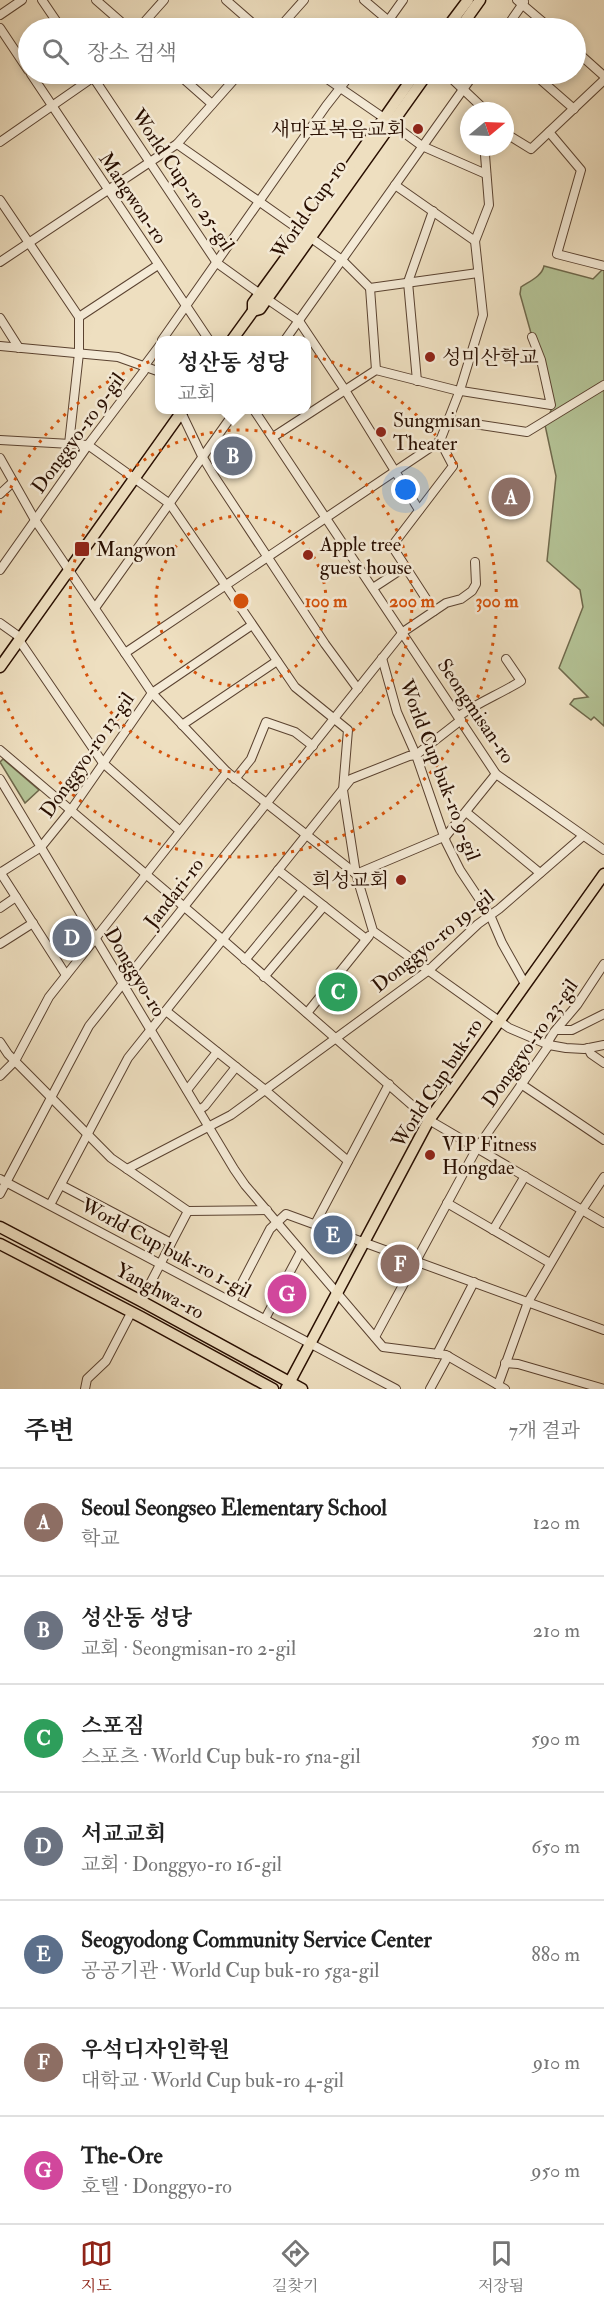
<!DOCTYPE html>
<html lang="ko">
<meta charset="utf-8">
<style>
:root{--surface:#fff;--page:#f6f6f6;--text:#222;--muted:#767676;--line:#e0e0e0;--accent:#8f2418}
body{margin:0;font-family:"IM FELL Double Pica","Noto Serif KR",serif;background:var(--page);color:var(--text)}
.compass{position:absolute;left:460px;top:102px;width:54px;height:54px;border-radius:50%;background:var(--surface);box-shadow:0 3px 9px #0003;rotate:71deg}
.you{position:absolute;left:406px;top:490px;width:21px;height:21px;margin:-15px;border:4px solid #fff;border-radius:50%;background:#1a73e8;box-shadow:0 0 0 9px #1a73e833}
.badge{display:grid;place-items:center;width:39px;height:39px;border-radius:50%;background:var(--accent);color:#fff;font-size:20px;font-weight:700}
.pin{position:absolute;translate:-50% -50%;border:3px solid #fff;box-shadow:0 2px 6px #0006}
.popup{position:absolute;left:155px;top:336px;width:156px;height:78px;box-sizing:border-box;display:grid;place-content:center;border-radius:12px;background:var(--surface);filter:drop-shadow(0 2px 4px #0005);font-size:20px;white-space:nowrap;color:var(--muted)}
.popup b{font-size:22px;color:var(--text)}
.popup::after{content:'';position:absolute;left:50%;top:100%;margin-left:-12px;border:12px solid transparent;border-top-color:var(--surface)}
.list{margin:0;padding:0;list-style:none}
h2{display:flex;justify-content:space-between;align-items:center;height:78px;margin:0;padding:0 24px;font-size:26px}
h2 small{font-size:20px;font-weight:400;color:var(--muted)}
.list li{display:grid;grid-template-columns:39px 1fr auto;gap:18px;align-items:center;box-sizing:border-box;height:108px;padding:0 24px;border-top:2px solid var(--line)}
.list b{display:block;font-size:22px;white-space:nowrap}
.list p{margin:0;font-size:20px;white-space:nowrap;color:var(--muted)}
.list em{font-size:20px;font-style:normal;color:var(--muted)}
.icon{flex:none;width:33px;height:33px;fill:none;stroke:currentColor;stroke-width:2;stroke-linecap:round;stroke-linejoin:round}
.map{position:relative;flex:none;width:604px;height:1389px;overflow:hidden}
.search{position:absolute;background:var(--surface);box-shadow:0 3px 9px #0003;left:18px;right:18px;top:18px;height:66px;display:flex;align-items:center;gap:15px;box-sizing:border-box;padding:0 21px;border-radius:33px;color:var(--muted);font-size:22px}
.sheet{height:834px;background:var(--surface)}
nav{display:flex;justify-content:space-around;align-items:center;box-sizing:border-box;height:84px;border-top:2px solid var(--line);background:var(--surface);font-size:16px;color:var(--muted)}
nav a{display:grid;justify-items:center;gap:3px}
nav .on{color:var(--accent)}
.map>svg:first-child{display:block}
</style>
<div class="map">
<svg width="604" height="1389" viewBox="0 0 604 1389">
<rect width="100%" height="100%" fill="#eedfc0"/>
<filter id="stains"><feTurbulence type="fractalNoise" baseFrequency=".00333" numOctaves="4"/><feColorMatrix values="0 0 0 0 .2 0 0 0 0 .09 0 0 0 0 .02 0 0 0 .5 -.17"/></filter>
<radialGradient id="worn" r=".72"><stop offset=".6" stop-color="#630" stop-opacity="0"/><stop offset="1" stop-color="#630" stop-opacity=".3"/></radialGradient>
<g fill="#b4c396" stroke="#6e684b" stroke-width="1.5">
<path d="M544,266L593,279L604,268V726L594,717L591,720L570,704L574,699L588,697L559,668L583,607L580,590L547,561L556,476L545,425L552,408L520,294L521,287C530,281 542,276 544,266Z"/>
<path d="M3,759L39,790L25,803L0,762Z"/>
</g>
<g fill="none" stroke-linecap="round" stroke-linejoin="round">
<defs>
<g id="minor">
<path d="M42,0L61,28"/>
<path d="M96,0L128,28"/>
<path d="M226,0L258,28"/>
<path d="M364,0L397,28"/>
<path d="M517,0L550,28"/>
<path d="M0,15L22,0"/>
<path d="M0,28L28,70"/>
<path d="M139,28L164,0"/>
<path d="M279,28L304,0"/>
<path d="M383,28L403,0"/>
<path d="M506,28L524,2"/>
<path d="M576,51L604,76"/>
<path d="M31,74L209,340"/>
<path d="M91,74L217,263L260,294"/>
<path d="M178,74L212,104"/>
<path d="M320,74L384,118"/>
<path d="M447,74L486,111"/>
<path d="M534,74L574,109"/>
<path d="M392,124L422,146L486,174"/>
<path d="M549,132L581,170L557,254L604,266"/>
<path d="M505,133L531,149L604,80"/>
<path d="M0,142L98,74"/>
<path d="M177,144L304,233"/>
<path d="M0,200L79,317"/>
<path d="M311,238L342,260L370,288L478,273"/>
<path d="M475,241L489,205L485,155L489,147"/>
<path d="M0,262L177,144L239,74"/>
<path d="M370,288L376,370"/>
<path d="M267,299L299,321L345,390L419,510"/>
<path d="M0,318L19,348"/>
<path d="M162,340L326,106L351,74"/>
<path d="M285,340L474,74"/>
<path d="M0,346L118,357L160,372"/>
<path d="M417,381L408,282L433,211"/>
<path d="M254,410L496,774L604,850"/>
<path d="M181,412L202,456L214,476L325,644L358,689"/>
<path d="M448,420L527,432L604,385"/>
<path d="M273,437L376,370L455,390L551,405L541,360L532,337"/>
<path d="M0,440L88,445L170,504L295,687L348,730L343,790L356,874L373,931L509,1028L549,1045L566,1048L584,1049L604,1045"/>
<path d="M69,444L79,353V317L158,265"/>
<path d="M0,458L35,520L152,693L227,772L356,874"/>
<path d="M0,494L13,482"/>
<path d="M0,570L88,445L144,371L145,365L160,345"/>
<path d="M373,588L405,567"/>
<path d="M95,608L236,410"/>
<path d="M434,611L392,546L453,466L440,441"/>
<path d="M0,623L21,638"/>
<path d="M19,640L103,763L180,831"/>
<path d="M125,653L440,441L460,390L483,315L475,241L395,185"/>
<path d="M382,658L397,712L416,755L446,842L460,870L490,915L502,943L525,984"/>
<path d="M459,716C479,702 500,694 521,681L506,659"/>
<path d="M182,725L277,661"/>
<path d="M0,750L222,939L429,1120L604,1223"/>
<path d="M0,779L234,1169L245,1185L383,1347L446,1355L505,1389"/>
<path d="M235,779L251,759L266,722L295,732L313,746"/>
<path d="M466,812L540,873"/>
<path d="M278,870L366,939"/>
<path d="M0,872L66,975"/>
<path d="M0,873L41,847L71,810L152,693L252,625"/>
<path d="M356,874L446,836L496,774"/>
<path d="M0,908L16,897"/>
<path d="M0,944L33,923"/>
<path d="M245,960L303,890"/>
<path d="M264,977L324,906"/>
<path d="M166,1011L265,1090L348,1161"/>
<path d="M307,1013L369,936"/>
<path d="M558,1030H572L604,1014"/>
<path d="M0,1042L8,1054L111,1158L188,1211L267,1210"/>
<path d="M588,1048L591,1054L604,1063"/>
<path d="M0,1076L15,1061L49,997L227,772"/>
<path d="M521,1084L604,1140"/>
<path d="M187,1090L217,1052"/>
<path d="M199,1110L205,1106L236,1067"/>
<path d="M127,1169L231,1115L429,970L478,924L499,909L583,836"/>
<path d="M0,1179L396,1389"/>
<path d="M61,1185L171,1243"/>
<path d="M0,1194L89,1026L403,632L446,603L461,599L472,591L476,584L475,562"/>
<path d="M447,1203L550,1263"/>
<path d="M50,1205L128,1058L351,779L409,756L416,755L461,720"/>
<path d="M315,1224L389,1084"/>
<path d="M493,1230L525,1176"/>
<path d="M141,1301L188,1211"/>
<path d="M232,1302L270,1229L286,1214L604,1330"/>
<path d="M265,1319L301,1251"/>
<path d="M375,1337L477,1148L549,1045V1040L554,1032L577,1005L604,964"/>
<path d="M437,1354L474,1282"/>
<path d="M505,1363L518,1364L604,1389"/>
<path d="M498,1385L528,1302L582,1210L604,1177"/>
<path d="M85,1389L87,1379L106,1361L131,1313"/>
<path d="M430,1389L448,1356"/>
</g>
<g id="major">
<path d="M447,28L468,0"/>
<path d="M460,28L480,0"/>
<path d="M253,311V303L304,233L415,74"/>
<path d="M232,340L253,311L260,309L267,299L427,74"/>
<path d="M0,667L183,410"/>
<path d="M0,1227L141,1301L302,1389"/>
<path d="M0,1244L141,1317L273,1389"/>
<path d="M286,1389L429,1120L604,874"/>
</g>
</defs>
<use href="#minor" stroke="#5a4230" stroke-width="10"/>
<use href="#major" stroke="#280e00" stroke-width="13"/>
<use href="#minor" stroke="#f4ead6" stroke-width="8"/>
<use href="#major" stroke="#eedfc0" stroke-width="10"/>
</g>
<g fill="none" stroke="#d5520b" stroke-width="3" stroke-dasharray="3 6">
<circle cx="241" cy="601" r="85"/>
<circle cx="241" cy="601" r="171"/>
<path d="M0 513A256 256 0 1 1 0 689"/>
</g>
<g fill="#8f2418" stroke="#f4ead6" stroke-width="2">
<circle cx="418" cy="129" r="6"/>
<circle cx="430" cy="357" r="6"/>
<circle cx="381" cy="432" r="6"/>
<rect x="74" y="541" width="16" height="16" rx="3"/>
<circle cx="308" cy="555" r="6"/>
<circle cx="401" cy="880" r="6"/>
<circle cx="430" cy="1155" r="6"/>
</g>
<g text-anchor="middle" dominant-baseline="central" stroke-width="5" stroke-linejoin="round" paint-order="stroke">
<g font-size="20" fill="#280e00" stroke="#f4ead6" text-anchor="start">
<text x="406" y="129" text-anchor="end">새마포복음교회</text>
<text x="442" y="357">성미산학교</text>
<text x="393" y="420">Sungmisan<tspan x="393" dy="23">Theater</tspan></text>
<text x="320" y="544">Apple tree<tspan x="320" dy="23">guest house</tspan></text>
<text x="96" y="549">Mangwon</text>
<text x="389" y="880" text-anchor="end">희성교회</text>
<text x="442" y="1144">VIP Fitness<tspan x="442" dy="23">Hongdae</tspan></text>
</g>
<g font-size="20" fill="#280e00" stroke="#f4ead6">
<text transform="translate(183 180) rotate(56)">World Cup-ro 25-gil</text>
<text transform="translate(133 198) rotate(56)">Mangwon-ro</text>
<text transform="translate(309 209) rotate(-55)">World Cup-ro</text>
<text transform="translate(78 433) rotate(-54)">Donggyo-ro 9-gil</text>
<text transform="translate(476 711) rotate(56)">Seongmisan-ro</text>
<text transform="translate(87 755) rotate(-55)">Donggyo-ro 13-gil</text>
<text transform="translate(440 770) rotate(69)">World Cup buk-ro 9-gil</text>
<text transform="translate(174 893) rotate(-52)">Jandari-ro</text>
<text transform="translate(433 941) rotate(-39)">Donggyo-ro 19-gil</text>
<text transform="translate(135 972) rotate(59)">Donggyo-ro</text>
<text transform="translate(530 1043) rotate(-55)">Donggyo-ro 23-gil</text>
<text transform="translate(437 1083) rotate(-57)">World Cup buk-ro</text>
<text transform="translate(166 1248) rotate(28)">World Cup buk-ro 1-gil</text>
<text transform="translate(160 1291) rotate(28)">Yanghwa-ro</text>
</g>
</g>
<circle cx="241" cy="601" r="9" fill="#d5520b" stroke="#f4ead6" stroke-width="3"/>
<g font-size="18" text-anchor="middle" font-weight="bold" fill="#d5520b" stroke="#f4ead6" stroke-width="5" stroke-linejoin="round" paint-order="stroke">
<text x="326" y="607">100 m</text>
<text x="412" y="607">200 m</text>
<text x="497" y="607">300 m</text>
</g>
<rect width="100%" height="100%" filter="url(#stains)"/>
<rect width="100%" height="100%" fill="url(#worn)"/>
</svg>
<svg class="compass" viewBox="-18 -18 36 36"><path d="M0-13l5 13h-10z" fill="#e53935"/><path d="M0 13l5-13h-10z" fill="#767676"/></svg>
<div class="you"></div>
<div class="pin badge" style="left:511px;top:497px;background:#8d6e63">A</div>
<div class="pin badge" style="left:233px;top:456px;background:#6b7280">B</div>
<div class="popup"><b>성산동 성당</b>교회</div>
<div class="pin badge" style="left:338px;top:992px;background:#2e9e5b">C</div>
<div class="pin badge" style="left:72px;top:938px;background:#6b7280">D</div>
<div class="pin badge" style="left:333px;top:1235px;background:#5c6f8a">E</div>
<div class="pin badge" style="left:400px;top:1264px;background:#8d6e63">F</div>
<div class="pin badge" style="left:287px;top:1294px;background:#d1479c">G</div>
<div class="search"><svg class="icon" aria-label="search" viewBox="0 0 24 24"><circle cx="10" cy="10" r="6"/><path d="M15 15l6 6"/></svg>장소 검색</div>
</div>
<section class="sheet">
<h2>주변<small>7개 결과</small></h2>
<ul class="list">
<li><span class="badge" style="background:#8d6e63">A</span><div><b>Seoul Seongseo Elementary School</b><p>학교</p></div><em>120 m</em></li>
<li><span class="badge" style="background:#6b7280">B</span><div><b>성산동 성당</b><p>교회 · Seongmisan-ro 2-gil</p></div><em>210 m</em></li>
<li><span class="badge" style="background:#2e9e5b">C</span><div><b>스포짐</b><p>스포츠 · World Cup buk-ro 5na-gil</p></div><em>590 m</em></li>
<li><span class="badge" style="background:#6b7280">D</span><div><b>서교교회</b><p>교회 · Donggyo-ro 16-gil</p></div><em>650 m</em></li>
<li><span class="badge" style="background:#5c6f8a">E</span><div><b>Seogyodong Community Service Center</b><p>공공기관 · World Cup buk-ro 5ga-gil</p></div><em>880 m</em></li>
<li><span class="badge" style="background:#8d6e63">F</span><div><b>우석디자인학원</b><p>대학교 · World Cup buk-ro 4-gil</p></div><em>910 m</em></li>
<li><span class="badge" style="background:#d1479c">G</span><div><b>The-Ore</b><p>호텔 · Donggyo-ro</p></div><em>950 m</em></li>
</ul>
</section>
<nav>
<a class="on"><svg class="icon" aria-label="map" viewBox="0 0 24 24"><path d="M3 6l6-2 6 2 6-2v14l-6 2-6-2-6 2zM9 4v14M15 6v14"/></svg>지도</a>
<a><svg class="icon" aria-label="directions" viewBox="0 0 24 24"><path d="M12 3l9 9-9 9-9-9zM9 14v-3h6M13 9l2 2-2 2"/></svg>길찾기</a>
<a><svg class="icon" aria-label="saved" viewBox="0 0 24 24"><path d="M7 4h10v16l-5-4-5 4z"/></svg>저장됨</a>
</nav>
